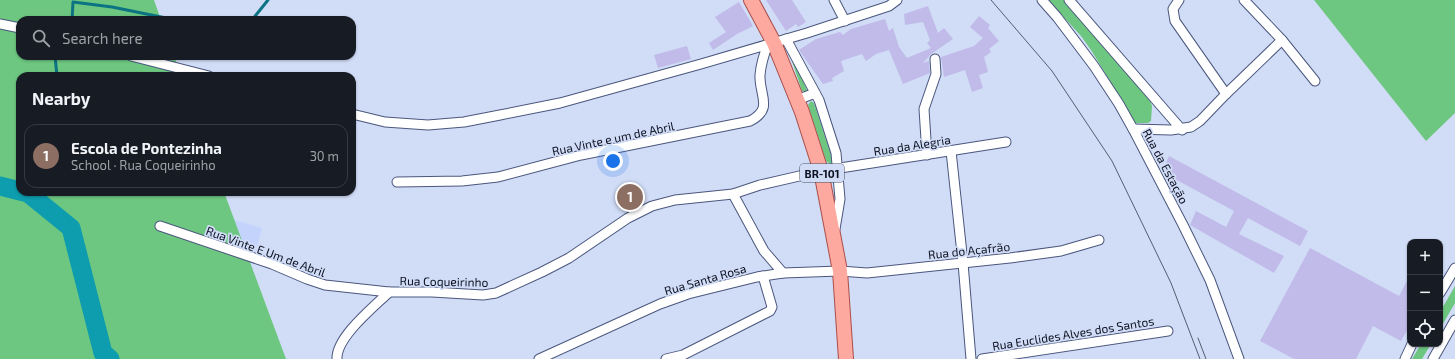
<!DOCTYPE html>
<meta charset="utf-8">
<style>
:root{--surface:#171b24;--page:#20242c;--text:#f1f3f6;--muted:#9ea1a6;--line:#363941;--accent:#d93025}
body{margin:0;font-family:"Exo 2",sans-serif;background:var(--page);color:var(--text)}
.controls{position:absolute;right:12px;bottom:12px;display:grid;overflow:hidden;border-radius:8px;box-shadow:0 1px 3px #0004}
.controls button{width:36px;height:36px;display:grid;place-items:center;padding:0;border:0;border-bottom:1px solid var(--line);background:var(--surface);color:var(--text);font:20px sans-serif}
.you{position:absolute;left:613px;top:161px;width:14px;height:14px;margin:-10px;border:3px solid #fff;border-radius:50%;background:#1a73e8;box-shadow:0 0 0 6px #1a73e833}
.badge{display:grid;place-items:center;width:26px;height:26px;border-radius:50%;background:var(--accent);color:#fff;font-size:13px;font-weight:700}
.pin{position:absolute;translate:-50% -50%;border:2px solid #fff;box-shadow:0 1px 4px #0006}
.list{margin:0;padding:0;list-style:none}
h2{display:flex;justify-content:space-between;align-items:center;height:52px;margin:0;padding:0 16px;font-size:17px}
h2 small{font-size:13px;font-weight:400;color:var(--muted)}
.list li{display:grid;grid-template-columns:26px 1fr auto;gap:12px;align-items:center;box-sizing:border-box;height:64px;margin:0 8px 8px;padding:0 8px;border:1px solid var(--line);border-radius:12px}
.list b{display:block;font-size:15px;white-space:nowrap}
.list p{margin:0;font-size:13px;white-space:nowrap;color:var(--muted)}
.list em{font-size:13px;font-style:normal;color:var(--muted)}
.icon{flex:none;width:22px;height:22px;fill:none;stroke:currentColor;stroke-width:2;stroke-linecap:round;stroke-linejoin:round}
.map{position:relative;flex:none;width:1455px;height:359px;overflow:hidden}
.search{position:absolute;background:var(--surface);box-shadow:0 1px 3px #0004;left:16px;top:16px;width:340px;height:44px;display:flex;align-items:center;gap:10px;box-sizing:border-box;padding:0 14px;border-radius:12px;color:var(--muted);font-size:15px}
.panel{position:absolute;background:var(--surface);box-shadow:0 1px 3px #0004;left:16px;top:72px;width:340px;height:124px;border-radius:12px}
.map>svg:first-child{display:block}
</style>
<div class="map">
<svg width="1455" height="359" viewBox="0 0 1455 359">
<rect width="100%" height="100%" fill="#d1dcf7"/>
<path fill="#c4d3fc" d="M188,207L262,228L257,246L183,226Z"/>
<g fill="#6dc780">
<path d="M0,0H154L161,20H20V56H174L182,76H20V192H224L286,359H0Z"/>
<path d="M1048,0H1064L1149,98L1152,106L1151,121L1148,123H1134L1129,118L1126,107L1091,50L1081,36Z"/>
<path d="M1314,0H1455V113L1426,141Z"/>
<path d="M789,52L791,53L807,90L806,92L802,91Z"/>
<path d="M811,101L814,103L833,161L830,164L826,161L808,105Z"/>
<path d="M1455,286V303L1440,329V312Z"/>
<path d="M1421,344H1431L1422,359H1412Z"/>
</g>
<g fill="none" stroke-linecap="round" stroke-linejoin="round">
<g stroke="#0c7383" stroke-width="3">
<path d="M72,20L73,2L112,7L176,20"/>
<path d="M252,20L268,0"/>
<path d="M55,56L57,76"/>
<path d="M28,192V193"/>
</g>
<g stroke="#0d9dae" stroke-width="19">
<path d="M0,186L20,191"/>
<path d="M24,192L28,193L71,228L103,353L110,359"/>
</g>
</g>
<g fill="#c0bbe9">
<path d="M766,0H792L806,22L798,27L796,24L786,31Z"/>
<path d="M739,2L753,26L737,34L713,50L709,43L726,32L715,17Z"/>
<path d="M928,6L938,33L944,28L953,39L931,54L923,63L929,61L930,73L903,84L889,50L876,54L866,61L862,54L841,61L844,71L832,78L833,81L823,84L799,50L816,39L840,32L843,35L851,29L885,19L889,31L893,28L899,47L907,58L931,48L927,43L930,40L923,22L905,25L904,14Z"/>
<path d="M979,16L990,25L988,28L999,41L989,49L991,52L984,57L988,72L979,75L983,88L972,92L965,70L944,77L941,57L974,46L983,38L970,27Z"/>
<path d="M687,46L691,59L658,68L654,55Z"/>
<path d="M1169,156L1308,231L1300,246L1248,218L1239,234L1284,256L1274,273L1190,225L1196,211L1226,227L1234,211L1162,172Z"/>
<path d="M628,187L640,201L633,207L621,193Z"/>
<path d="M1310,248L1399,296L1410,275V325L1401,341L1373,326L1356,359H1294L1260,341Z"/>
</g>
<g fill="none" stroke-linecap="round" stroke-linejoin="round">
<defs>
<g id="minor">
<path d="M834,0L845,21"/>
<path d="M1042,0L1057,17L1094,66L1119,104L1133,129L1183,225L1210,280L1239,359"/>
<path d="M1069,0L1182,130"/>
<path d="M1179,0L1173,9L1175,21L1226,94"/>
<path d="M1244,0L1282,40L1315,81"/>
<path d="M0,24L20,28"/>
<path d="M786,39L819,100L836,153L840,199L835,229"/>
<path d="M131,56L209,76"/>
<path d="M797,100L815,93"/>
<path d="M352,114L385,122L428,125L464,122L500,115L560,103L701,64L807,33L889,6L897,0"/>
<path d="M1133,129L1171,130L1191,127L1200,121L1226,94L1282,40"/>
<path d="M951,151L963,263L971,359"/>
<path d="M927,155L924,109L936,74L935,59"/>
<path d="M397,182L462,181L498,177L581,155L750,121C774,109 759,95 760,75C761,64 764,54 768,44"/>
<path d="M733,194L764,251L783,273"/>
<path d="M160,226L272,264L307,279L325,285L389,292H432L483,295L496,293L542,272L569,258L628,218L652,206L675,200L733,194L760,185L821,171L1006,142"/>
<path d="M1440,293L1455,268"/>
<path d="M337,359C336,337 374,307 389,292"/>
<path d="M539,359L660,304L688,294L757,277L783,273L840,271L867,273L1010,258L1061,251L1099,240"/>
<path d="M666,359L683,355L770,311L772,307L763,276"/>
<path d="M982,359L1168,331"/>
<path d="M1405,359L1412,344"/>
<path d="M1433,359L1455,320"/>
</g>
<path id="primary" d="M751,0L774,43L802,112L821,171L840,271L846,359"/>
</defs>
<use href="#minor" stroke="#4a577d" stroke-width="11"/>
<use href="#primary" stroke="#a94e49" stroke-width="16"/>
<use href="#minor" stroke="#fff" stroke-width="9"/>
<use href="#primary" stroke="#fea99f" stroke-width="14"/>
<g stroke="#555c6f" stroke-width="1">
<path d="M991,0L1052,71L1112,161L1171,283L1200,359"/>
<path d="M1198,338L1206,359"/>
</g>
</g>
<g text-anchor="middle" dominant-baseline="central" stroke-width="3.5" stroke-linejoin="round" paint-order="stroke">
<rect fill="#d1dcf7" stroke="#464d60" stroke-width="1" x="800" y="164" width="44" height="18" rx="3"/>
<g font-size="11" font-weight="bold" fill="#0b101f">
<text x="822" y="173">BR-101</text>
</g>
<g font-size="12" fill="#0b101f" stroke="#d1dcf7">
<text transform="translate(613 138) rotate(-12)">Rua Vinte e um de Abril</text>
<text transform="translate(912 145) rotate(-9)">Rua da Alegria</text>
<text transform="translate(1166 166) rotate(62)">Rua da Estação</text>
<text transform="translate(969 250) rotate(-6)">Rua do Açafrão</text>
<text transform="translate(266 251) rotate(20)">Rua Vinte E Um de Abril</text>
<text transform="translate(705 279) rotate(-16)">Rua Santa Rosa</text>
<text transform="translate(444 281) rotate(1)">Rua Coqueirinho</text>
<text transform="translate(1073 333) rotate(-9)">Rua Euclides Alves dos Santos</text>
</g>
</g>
</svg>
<div class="controls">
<button>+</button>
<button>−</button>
<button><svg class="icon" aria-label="locate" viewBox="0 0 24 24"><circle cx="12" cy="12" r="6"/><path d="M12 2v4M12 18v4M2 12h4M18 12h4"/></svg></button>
</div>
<div class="you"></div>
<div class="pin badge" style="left:630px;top:197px;background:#8d6e63">1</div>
<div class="search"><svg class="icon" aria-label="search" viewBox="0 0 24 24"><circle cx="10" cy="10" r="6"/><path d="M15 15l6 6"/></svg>Search here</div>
<section class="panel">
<h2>Nearby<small></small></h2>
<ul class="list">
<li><span class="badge" style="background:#8d6e63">1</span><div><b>Escola de Pontezinha</b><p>School · Rua Coqueirinho</p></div><em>30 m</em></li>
</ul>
</section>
</div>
